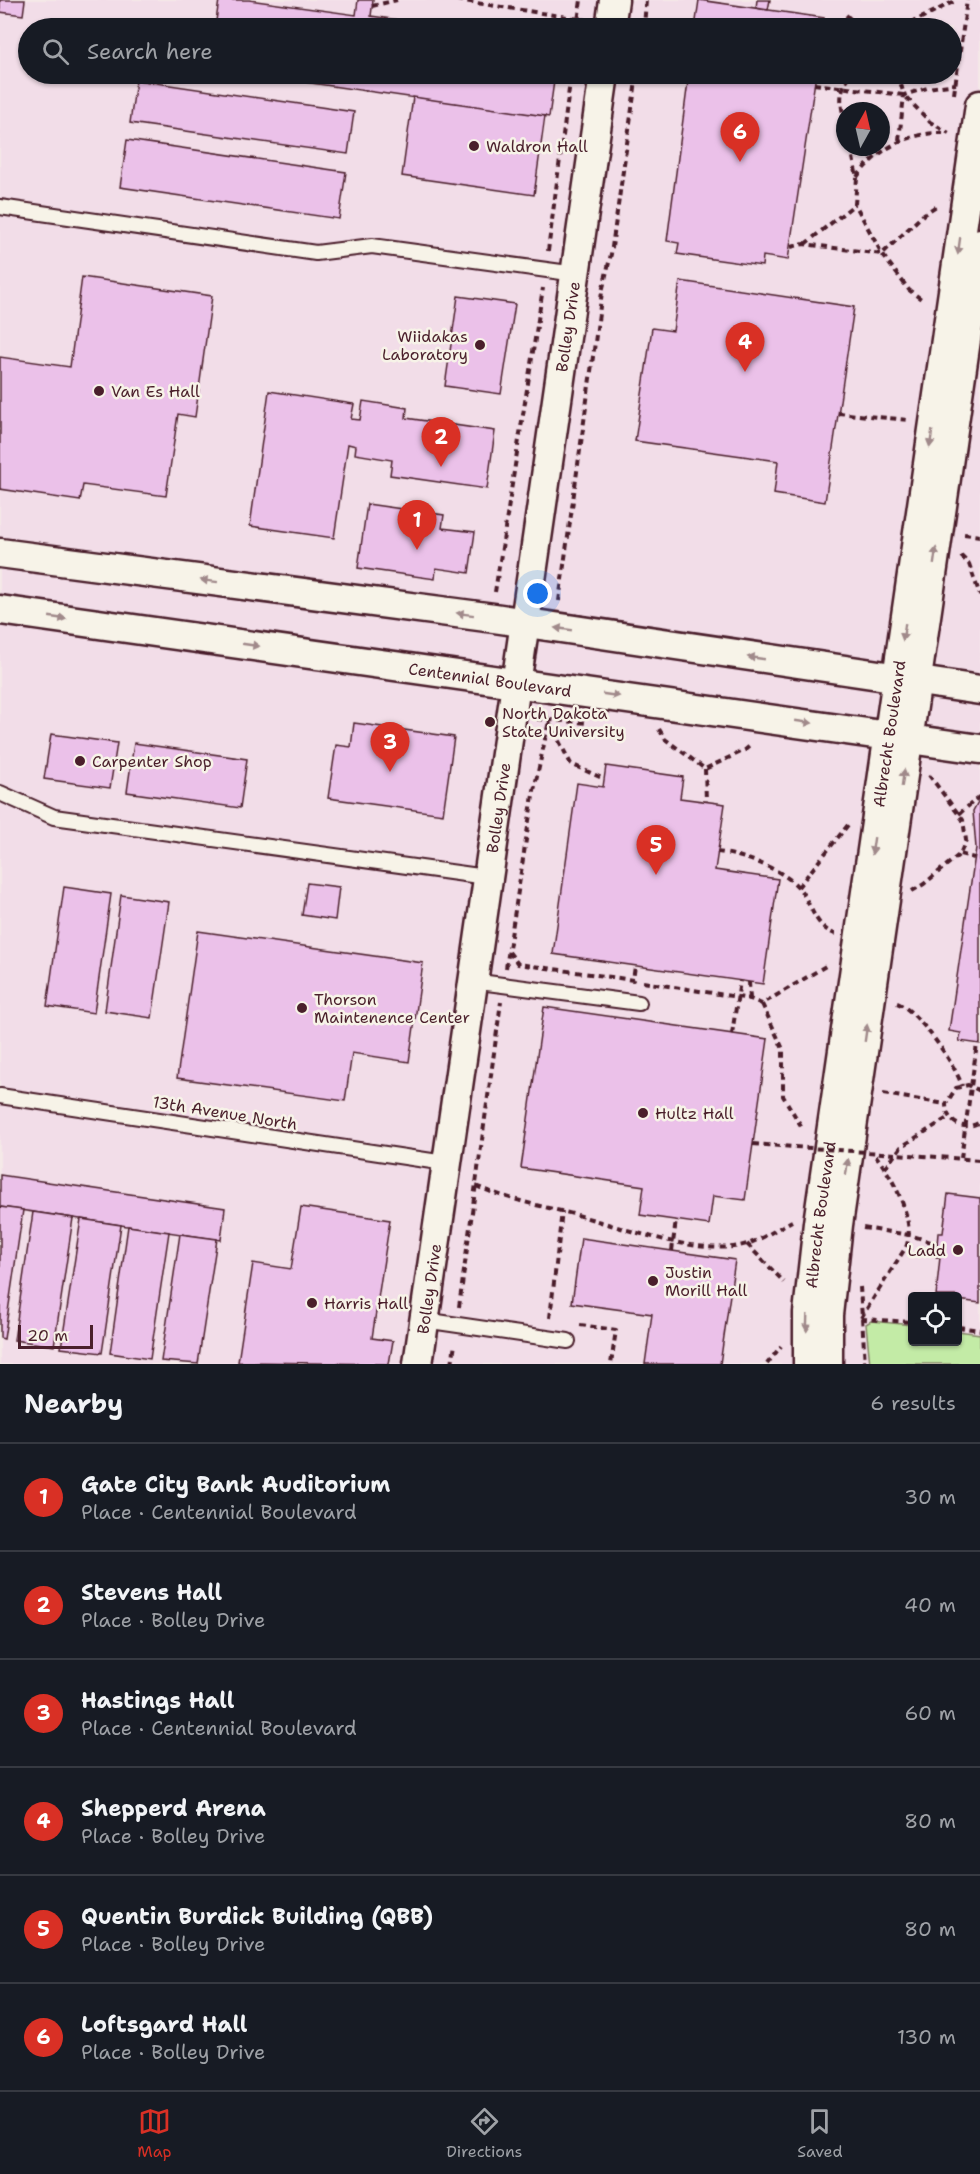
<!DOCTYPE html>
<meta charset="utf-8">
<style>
:root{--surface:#171b24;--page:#242831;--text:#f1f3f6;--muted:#9ea1a6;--line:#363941;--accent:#d93025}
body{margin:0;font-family:"Shantell Sans",sans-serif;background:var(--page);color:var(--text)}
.controls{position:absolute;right:18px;bottom:18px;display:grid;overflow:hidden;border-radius:6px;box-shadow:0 2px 4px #0004}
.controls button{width:54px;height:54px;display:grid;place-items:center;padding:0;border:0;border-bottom:2px solid var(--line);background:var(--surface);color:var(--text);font:30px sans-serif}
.compass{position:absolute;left:836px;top:102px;width:54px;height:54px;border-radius:50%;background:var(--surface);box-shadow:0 2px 4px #0004;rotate:8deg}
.scale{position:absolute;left:18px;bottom:15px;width:75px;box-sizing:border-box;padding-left:6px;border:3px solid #4a1f2b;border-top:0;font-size:16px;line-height:21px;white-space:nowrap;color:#4a1f2b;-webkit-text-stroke:4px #f7f3e8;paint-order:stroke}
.you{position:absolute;left:538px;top:594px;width:21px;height:21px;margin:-15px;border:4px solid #fff;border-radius:50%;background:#1a73e8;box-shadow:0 0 0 9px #1a73e833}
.badge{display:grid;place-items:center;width:39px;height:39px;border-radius:50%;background:var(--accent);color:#fff;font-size:20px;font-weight:700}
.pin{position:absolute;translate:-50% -50px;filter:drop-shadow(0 2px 3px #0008)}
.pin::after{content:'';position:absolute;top:32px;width:21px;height:18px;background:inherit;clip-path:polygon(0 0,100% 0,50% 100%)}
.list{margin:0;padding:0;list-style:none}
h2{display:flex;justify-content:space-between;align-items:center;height:78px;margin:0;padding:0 24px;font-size:26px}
h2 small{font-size:20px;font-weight:400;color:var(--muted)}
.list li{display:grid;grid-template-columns:39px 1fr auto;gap:18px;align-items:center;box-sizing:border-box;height:108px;padding:0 24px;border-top:2px solid var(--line)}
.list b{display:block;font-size:22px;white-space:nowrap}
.list p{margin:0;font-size:20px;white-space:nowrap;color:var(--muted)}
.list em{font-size:20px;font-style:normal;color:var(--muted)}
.icon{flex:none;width:33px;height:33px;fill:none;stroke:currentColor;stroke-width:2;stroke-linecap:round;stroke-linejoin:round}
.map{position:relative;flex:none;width:980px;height:1364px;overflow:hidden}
.search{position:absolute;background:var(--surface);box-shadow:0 2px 4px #0004;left:18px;right:18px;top:18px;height:66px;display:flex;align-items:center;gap:15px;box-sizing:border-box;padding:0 21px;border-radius:33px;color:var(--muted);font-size:22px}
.sheet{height:726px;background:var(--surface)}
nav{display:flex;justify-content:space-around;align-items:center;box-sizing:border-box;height:84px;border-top:2px solid var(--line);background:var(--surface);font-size:16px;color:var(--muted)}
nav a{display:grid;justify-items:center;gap:3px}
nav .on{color:var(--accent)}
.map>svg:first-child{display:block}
</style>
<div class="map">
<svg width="980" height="1364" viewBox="0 0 980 1364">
<rect width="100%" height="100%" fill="#f5e9e8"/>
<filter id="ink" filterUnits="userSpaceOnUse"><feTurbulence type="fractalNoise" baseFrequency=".0167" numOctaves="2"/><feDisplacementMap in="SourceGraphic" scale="12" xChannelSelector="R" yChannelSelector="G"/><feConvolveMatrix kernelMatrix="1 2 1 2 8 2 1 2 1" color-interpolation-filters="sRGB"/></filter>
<g filter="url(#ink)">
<path fill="#f2dde8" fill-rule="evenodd" d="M0,0H980V1364H0ZM28,28H952V74H28ZM845,111H881V147H845ZM912,1296H958V1342H912Z"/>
<path fill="#c3eba6" stroke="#868568" stroke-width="1.5" d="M871,1321L912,1325V1342H958V1331L980,1334V1364H870L866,1324Z"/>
<g fill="#ebc1e9" stroke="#4a1f2b" stroke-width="1.5">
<path d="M0,0H25L23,15L0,12Z"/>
<path d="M219,0H249L356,15L358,0H373L371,16L454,28H215Z"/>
<path d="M699,0L824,18L822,28H695Z"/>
<path d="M757,0H770L768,10L756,8Z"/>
<path d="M248,74H555L549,117Z"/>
<path d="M689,74H816L788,260L763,256L762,266L677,254L679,243L667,241Z"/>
<path d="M136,80L354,112L348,154L130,123Z"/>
<path d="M413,97L545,116L534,195L402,176Z"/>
<path d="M127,140L346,172L339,219L120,187Z"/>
<path d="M82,277L212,296L195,417L178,414L166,496L83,485L80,501L0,489V357L70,367Z"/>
<path d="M680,281L854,307L825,502L774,494L778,461L635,441L652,328L673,331Z"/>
<path d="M458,296L515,304L501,394L445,386Z"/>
<path d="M269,391L354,404L351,419L360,420L363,401L407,408L406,418L495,431L487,489L390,475L392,460L355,454L356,446L348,444L334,538L250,526Z"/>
<path d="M367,504L444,515L442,528L475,532L469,573L436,568L435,579L358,568Z"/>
<path d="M354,723L454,737L443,814L328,798L336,745L351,747Z"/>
<path d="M51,734L117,743L110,788L44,779Z"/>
<path d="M134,743L247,759L240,808L127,792Z"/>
<path d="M606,766L683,777L680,798L725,804L715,870L778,879L763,984L553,954L577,783L603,787Z"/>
<path d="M979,800H980V1044L959,1041L961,1033L949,1031L976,848L973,811Z"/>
<path d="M307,883L339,887L335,920L302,915Z"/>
<path d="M64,887L111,894L94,1013L47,1006Z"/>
<path d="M121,895L169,902L152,1018L105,1011Z"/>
<path d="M198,931L423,963L409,1062L352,1053L345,1101L177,1078Z"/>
<path d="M544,1007L768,1039L745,1200L713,1196L709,1225L640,1215L644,1186L521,1168Z"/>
<path d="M0,1175L225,1208L221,1240L0,1207Z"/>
<path d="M948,1194L980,1198V1303L958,1300V1296H936L940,1257H936L938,1233H943Z"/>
<path d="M0,1207L23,1210L4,1339L0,1338Z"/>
<path d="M301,1207L390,1220L372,1338L393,1341L389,1364L238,1362L253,1263L291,1269Z"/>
<path d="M33,1212L73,1218L54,1346L14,1340Z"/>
<path d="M81,1219L121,1225L102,1353L61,1348Z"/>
<path d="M128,1226L169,1232L150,1359L110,1353Z"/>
<path d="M180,1234L217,1239L198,1364L161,1361Z"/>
<path d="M581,1238L735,1260L720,1364H645L652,1314L572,1303Z"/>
</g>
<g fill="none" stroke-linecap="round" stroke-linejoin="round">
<defs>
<g id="service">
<path d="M0,207L316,253L372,246L576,274"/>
<path d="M0,793L54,817L486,877"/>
<path d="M472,981L639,1003"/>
<path d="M0,1096L445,1163"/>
<path d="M424,1320L568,1341"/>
</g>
<g id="minor">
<path d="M610,28L614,0"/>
<path d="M0,553L494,618L980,690"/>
<path id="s1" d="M0,610L980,749"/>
<path id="s2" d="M418,1364L604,74"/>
<path id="s3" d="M808,1364V1313L818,1223L980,105"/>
<path d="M828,1364V1315L838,1225L980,243"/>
</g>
</defs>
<use href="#service" stroke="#4a1f2b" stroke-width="18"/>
<use href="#minor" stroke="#4a1f2b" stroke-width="33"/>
<g stroke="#4a1f2b" stroke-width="4" stroke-dasharray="6 4.5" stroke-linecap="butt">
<path d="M457,0L586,20"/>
<path d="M372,6L397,0"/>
<path d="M846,15L860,28"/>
<path d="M635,27L644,28"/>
<path d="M577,28L581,0"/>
<path d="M644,28L646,0"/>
<path d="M901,28L957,0"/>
<path d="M898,74L904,95"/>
<path d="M814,84L904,95L930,122L949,133"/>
<path d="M954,94L967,0"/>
<path d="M845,122C840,102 838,91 851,74"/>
<path d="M899,140L904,95L927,88L956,84"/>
<path d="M851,147L857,178L855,204L882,254L909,290L924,301"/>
<path d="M857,177C878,148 910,132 945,133"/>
<path d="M805,244L855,204"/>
<path d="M791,247L804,244L882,254L924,214L938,205"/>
<path d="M548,251L571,74"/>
<path d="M838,413L908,420"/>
<path d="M964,534L980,536"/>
<path d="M961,556L969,564L980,595"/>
<path d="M495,592L543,288"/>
<path d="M559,601L602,292L611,254L637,74"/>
<path d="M537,719L589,723"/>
<path d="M549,722L571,764L604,779"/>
<path d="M659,729L665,739L705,769L745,750L752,744"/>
<path d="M705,769L706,801"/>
<path d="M959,814L980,796"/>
<path d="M717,852C742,855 781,868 798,887C811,902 814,927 835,934"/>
<path d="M960,854L974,858"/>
<path d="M798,887L848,825"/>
<path d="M912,891L924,884L960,854L966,840L963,820L929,775"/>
<path d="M509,952L518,964L633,980L635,966"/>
<path d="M506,968L533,795L549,721L545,713"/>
<path d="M643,982L750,999L762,1004L829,964"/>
<path d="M749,982L750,999"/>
<path d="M897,1003C917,1010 956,1065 962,1086"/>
<path d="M762,1004L783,1049V1096L803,1129"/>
<path d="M980,1091L968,1085L956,1088L946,1104C946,1123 964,1132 980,1122"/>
<path d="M883,1094L946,1104"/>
<path d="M885,1168L901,1147L949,1117"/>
<path d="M476,1186C509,1200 542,1206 577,1215C621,1227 703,1258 747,1244C763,1239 778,1228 792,1221"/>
<path d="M863,1228L910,1235L937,1244"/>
<path d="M747,1244L784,1282"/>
<path d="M860,1287L865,1364"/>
<path d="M459,1307L501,1002"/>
<path d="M550,1318L562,1211"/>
<path d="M861,1318L906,1247C917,1222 892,1176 876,1156"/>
<path d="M861,1319L912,1322"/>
<path d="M580,1325L616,1330L611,1364"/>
<path d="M958,1327L980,1330"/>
<path d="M452,1364L455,1344"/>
<path d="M767,1364L781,1346"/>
</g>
<use href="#service" stroke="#f7f3e8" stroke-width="14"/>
<use href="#minor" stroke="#f7f3e8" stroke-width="28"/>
<g stroke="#4a1f2b" stroke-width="4" stroke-dasharray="6 4.5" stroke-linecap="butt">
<path d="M732,1034L740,981"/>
<path d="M753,1144L980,1160"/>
<path d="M961,1158L977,1044"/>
<path d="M672,1251L676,1220"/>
</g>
</g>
<defs><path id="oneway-solid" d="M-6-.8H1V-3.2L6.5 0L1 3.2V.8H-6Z" transform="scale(1.5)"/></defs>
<g fill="#a0898a">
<use href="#oneway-solid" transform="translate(959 246) rotate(98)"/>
<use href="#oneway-solid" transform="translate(931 439) rotate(98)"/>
<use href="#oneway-solid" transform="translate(935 556) rotate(-82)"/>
<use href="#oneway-solid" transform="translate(209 581) rotate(-173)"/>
<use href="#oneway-solid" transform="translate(465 614) rotate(-173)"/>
<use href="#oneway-solid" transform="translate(58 618) rotate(8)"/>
<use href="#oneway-solid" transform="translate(563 629) rotate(-172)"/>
<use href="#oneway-solid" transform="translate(904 632) rotate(98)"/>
<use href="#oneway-solid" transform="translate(251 645) rotate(8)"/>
<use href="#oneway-solid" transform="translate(756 658) rotate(-172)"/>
<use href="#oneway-solid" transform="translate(611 695) rotate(8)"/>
<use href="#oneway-solid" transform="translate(804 722) rotate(8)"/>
<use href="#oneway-solid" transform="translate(903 778) rotate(-82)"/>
<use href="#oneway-solid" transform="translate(873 846) rotate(98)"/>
<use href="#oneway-solid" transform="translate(866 1033) rotate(-82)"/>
<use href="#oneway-solid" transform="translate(847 1167) rotate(-82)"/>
<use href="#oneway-solid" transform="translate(807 1323) rotate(92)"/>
</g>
</g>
<g fill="#4a1f2b" stroke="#f7f3e8" stroke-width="2">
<circle cx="474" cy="146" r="6"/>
<circle cx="480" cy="345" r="6"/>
<circle cx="99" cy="391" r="6"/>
<circle cx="490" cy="722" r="6"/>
<circle cx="80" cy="761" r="6"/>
<circle cx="302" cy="1008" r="6"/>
<circle cx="643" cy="1113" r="6"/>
<circle cx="958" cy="1250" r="6"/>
<circle cx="653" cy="1281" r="6"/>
<circle cx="312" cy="1303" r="6"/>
</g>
<g text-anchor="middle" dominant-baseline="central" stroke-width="5" stroke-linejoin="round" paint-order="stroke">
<g font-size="16" fill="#4a1f2b" stroke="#f7f3e8" text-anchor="start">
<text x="486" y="146">Waldron Hall</text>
<text x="468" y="336" text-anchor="end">Wiidakas<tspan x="468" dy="18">Laboratory</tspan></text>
<text x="111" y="391">Van Es Hall</text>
<text x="502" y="713">North Dakota<tspan x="502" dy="18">State University</tspan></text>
<text x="92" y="761">Carpenter Shop</text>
<text x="314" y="999">Thorson<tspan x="314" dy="18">Maintenence Center</tspan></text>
<text x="655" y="1113">Hultz Hall</text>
<text x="946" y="1250" text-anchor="end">Ladd</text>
<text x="665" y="1272">Justin<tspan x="665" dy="18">Morill Hall</tspan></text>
<text x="324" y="1303">Harris Hall</text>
</g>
<g font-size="16" fill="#4a1f2b" stroke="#f7f3e8">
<text stroke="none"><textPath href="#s2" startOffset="1048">Bolley Drive</textPath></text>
<text stroke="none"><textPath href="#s1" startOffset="495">Centennial Boulevard</textPath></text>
<text stroke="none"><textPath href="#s3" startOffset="636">Albrecht Boulevard</textPath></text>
<text stroke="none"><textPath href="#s2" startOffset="562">Bolley Drive</textPath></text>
<text transform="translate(225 1113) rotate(9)">13th Avenue North</text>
<text stroke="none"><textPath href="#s3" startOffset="150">Albrecht Boulevard</textPath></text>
<text stroke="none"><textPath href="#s2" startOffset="76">Bolley Drive</textPath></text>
</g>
</g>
</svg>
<div class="controls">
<button><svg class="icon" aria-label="locate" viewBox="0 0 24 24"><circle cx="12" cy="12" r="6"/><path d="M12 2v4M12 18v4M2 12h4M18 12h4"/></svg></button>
</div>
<svg class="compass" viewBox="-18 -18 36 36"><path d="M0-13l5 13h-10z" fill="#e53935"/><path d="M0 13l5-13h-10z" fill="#9ea1a6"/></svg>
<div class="scale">20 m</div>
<div class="you"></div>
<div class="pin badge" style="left:417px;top:550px">1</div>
<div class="pin badge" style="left:441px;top:467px">2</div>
<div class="pin badge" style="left:390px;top:772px">3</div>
<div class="pin badge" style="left:745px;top:372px">4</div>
<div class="pin badge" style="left:656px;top:875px">5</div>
<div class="pin badge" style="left:740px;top:162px">6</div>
<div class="search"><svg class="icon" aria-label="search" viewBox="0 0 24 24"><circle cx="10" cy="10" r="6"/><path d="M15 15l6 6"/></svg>Search here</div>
</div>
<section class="sheet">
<h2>Nearby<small>6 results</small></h2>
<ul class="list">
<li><span class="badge">1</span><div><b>Gate City Bank Auditorium</b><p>Place · Centennial Boulevard</p></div><em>30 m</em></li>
<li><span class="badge">2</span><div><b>Stevens Hall</b><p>Place · Bolley Drive</p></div><em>40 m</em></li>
<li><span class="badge">3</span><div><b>Hastings Hall</b><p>Place · Centennial Boulevard</p></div><em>60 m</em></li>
<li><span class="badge">4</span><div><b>Shepperd Arena</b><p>Place · Bolley Drive</p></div><em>80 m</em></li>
<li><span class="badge">5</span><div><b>Quentin Burdick Building (QBB)</b><p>Place · Bolley Drive</p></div><em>80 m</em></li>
<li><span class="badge">6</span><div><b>Loftsgard Hall</b><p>Place · Bolley Drive</p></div><em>130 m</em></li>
</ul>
</section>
<nav>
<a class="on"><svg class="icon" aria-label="map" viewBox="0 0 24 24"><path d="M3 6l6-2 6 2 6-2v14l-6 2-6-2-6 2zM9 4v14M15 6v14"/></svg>Map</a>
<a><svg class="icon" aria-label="directions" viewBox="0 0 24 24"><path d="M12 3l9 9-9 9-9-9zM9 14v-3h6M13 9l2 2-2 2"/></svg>Directions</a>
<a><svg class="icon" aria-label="saved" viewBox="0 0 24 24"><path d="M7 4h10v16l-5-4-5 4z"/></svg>Saved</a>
</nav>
